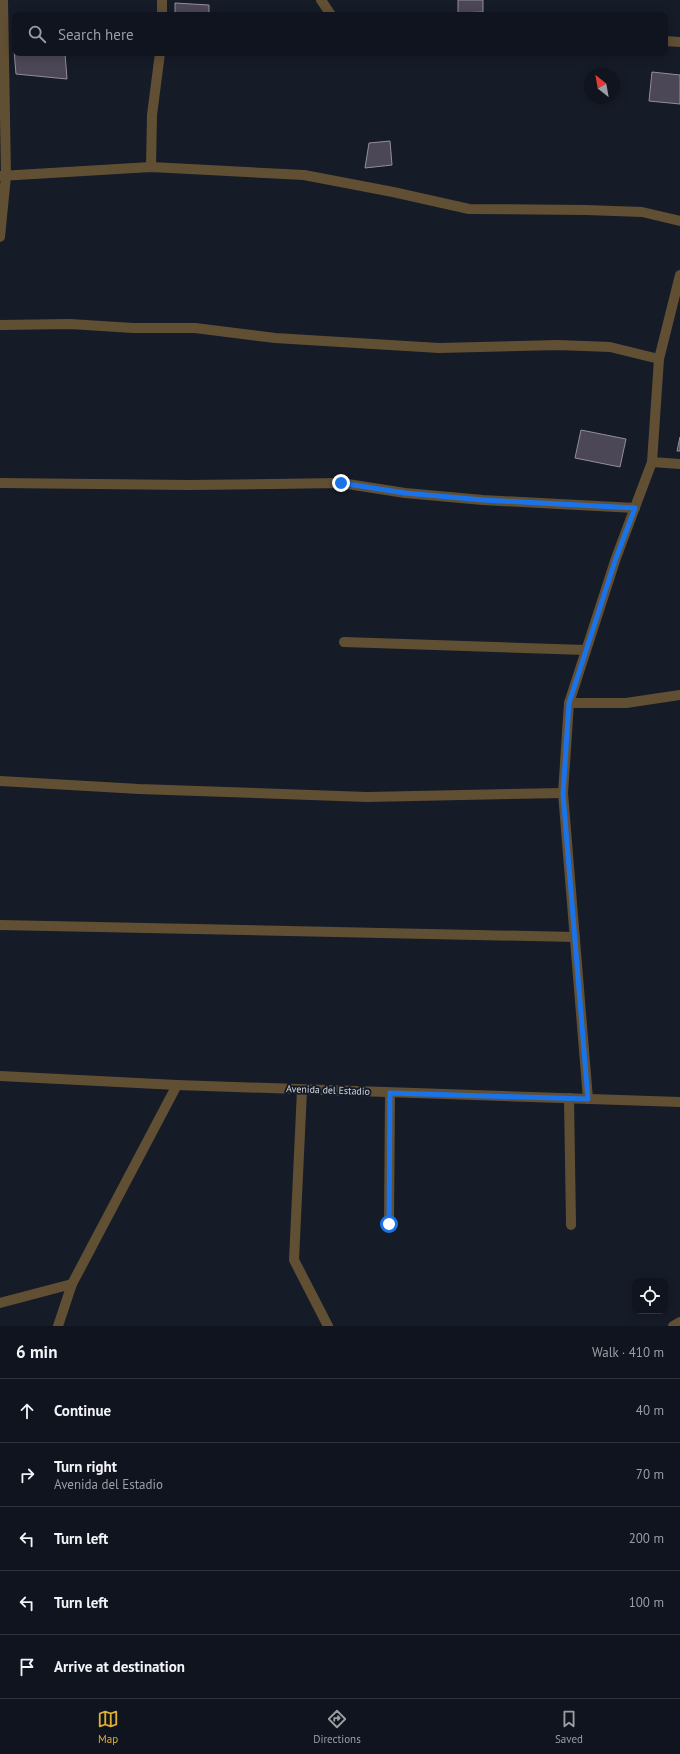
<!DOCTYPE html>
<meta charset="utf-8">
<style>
:root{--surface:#10141e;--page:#1e212b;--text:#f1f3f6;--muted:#9c9ea4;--line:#30333c;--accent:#e0b034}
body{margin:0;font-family:"PT Sans",sans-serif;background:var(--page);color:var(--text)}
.controls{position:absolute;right:12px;bottom:12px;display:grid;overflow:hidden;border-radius:8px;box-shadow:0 2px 10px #0003}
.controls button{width:36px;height:36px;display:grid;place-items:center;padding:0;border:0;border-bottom:1px solid var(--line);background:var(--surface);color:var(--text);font:20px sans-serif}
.compass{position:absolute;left:584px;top:68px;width:36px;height:36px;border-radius:50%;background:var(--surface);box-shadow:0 2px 10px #0003;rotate:329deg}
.stop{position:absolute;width:12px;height:12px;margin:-9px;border:3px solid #1a73e8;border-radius:50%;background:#fff}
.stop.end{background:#1a73e8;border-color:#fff;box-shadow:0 1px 4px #0008}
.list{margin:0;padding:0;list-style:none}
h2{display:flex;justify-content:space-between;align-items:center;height:52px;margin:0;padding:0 16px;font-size:17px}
h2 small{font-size:13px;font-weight:400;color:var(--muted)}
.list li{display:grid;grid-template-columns:26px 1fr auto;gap:12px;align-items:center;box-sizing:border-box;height:64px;padding:0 16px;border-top:1px solid var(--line)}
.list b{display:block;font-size:15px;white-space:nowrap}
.list p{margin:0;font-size:13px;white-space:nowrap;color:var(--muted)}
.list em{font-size:13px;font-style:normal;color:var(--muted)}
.icon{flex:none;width:22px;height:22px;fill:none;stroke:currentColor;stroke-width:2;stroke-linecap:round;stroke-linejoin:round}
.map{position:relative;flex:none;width:680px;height:1326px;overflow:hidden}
.search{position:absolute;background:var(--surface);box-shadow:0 2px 10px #0003;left:12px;right:12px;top:12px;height:44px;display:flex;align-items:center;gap:10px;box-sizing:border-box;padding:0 14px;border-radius:8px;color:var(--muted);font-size:15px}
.sheet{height:372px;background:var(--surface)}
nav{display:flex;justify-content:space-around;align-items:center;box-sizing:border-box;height:56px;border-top:1px solid var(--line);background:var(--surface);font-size:11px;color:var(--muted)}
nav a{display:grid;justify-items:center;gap:2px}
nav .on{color:var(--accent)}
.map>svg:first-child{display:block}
</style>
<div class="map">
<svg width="680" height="1326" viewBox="0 0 680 1326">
<rect width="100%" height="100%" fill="#161b28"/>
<g fill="#4c4756" stroke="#938d9f">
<path d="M458,0H483V12L458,13Z"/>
<path d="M175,3L209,5V15H175Z"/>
<path d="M13,38H15V53H65L67,79L16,74Z"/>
<path d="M652,72L680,75V104L649,101Z"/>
<path d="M390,141L392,165L365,168L369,143Z"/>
<path d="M581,430L626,439L620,467L575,458Z"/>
<path d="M680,437V451H677Z"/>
</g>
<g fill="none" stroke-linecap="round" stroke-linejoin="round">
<g stroke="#614f33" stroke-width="10">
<path d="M321,0L331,15"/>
<path d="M162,15V0"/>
<path d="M665,41L680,42"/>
<path d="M151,167L152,115L160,53"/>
<path d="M0,176L151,167L304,175L393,192L469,209L586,210L642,212L680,221"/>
<path d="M0,237L6,176L3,0"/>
<path d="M0,325L70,324L133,328H195L275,338L439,348L558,345L610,347L659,359"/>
<path d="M652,462L680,464"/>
<path d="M0,483L190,485L341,483L405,493L483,500L635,508"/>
<path d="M344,642L586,650"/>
<path d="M569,703H626L680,695"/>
<path d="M0,781L139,789L367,797L563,793"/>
<path d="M0,925L575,937"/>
<path d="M0,1076L177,1085L680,1102"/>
<path d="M302,1090L294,1260L328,1326"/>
<path d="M569,1098L571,1225"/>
<path d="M588,1099L563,793L569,703L616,558L652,462L659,359L680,275"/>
<path d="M389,1224L390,1093"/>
<path d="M0,1303L72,1284"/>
<path d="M58,1326L72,1284L177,1085"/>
<path d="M673,1326L680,1322"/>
</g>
</g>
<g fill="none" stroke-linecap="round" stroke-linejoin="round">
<path stroke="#1a73e8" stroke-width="5" d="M341,483L405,493L483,500L635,508L616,558L569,703L563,794L588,1099L390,1093L389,1224"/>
</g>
<g text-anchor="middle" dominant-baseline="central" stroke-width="4" stroke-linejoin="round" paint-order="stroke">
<g font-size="10" fill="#d1d5de" stroke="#161b28">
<text transform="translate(328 1090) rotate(2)">Avenida del Estadio</text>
</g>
</g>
</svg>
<div class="controls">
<button><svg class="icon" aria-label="locate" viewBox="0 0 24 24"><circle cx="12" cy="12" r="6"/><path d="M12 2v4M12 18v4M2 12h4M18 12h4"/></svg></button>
</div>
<svg class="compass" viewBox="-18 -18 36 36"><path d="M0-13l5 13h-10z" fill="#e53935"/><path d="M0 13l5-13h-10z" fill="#9c9ea4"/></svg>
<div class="stop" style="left:389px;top:1224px"></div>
<div class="stop end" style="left:341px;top:483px"></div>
<div class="search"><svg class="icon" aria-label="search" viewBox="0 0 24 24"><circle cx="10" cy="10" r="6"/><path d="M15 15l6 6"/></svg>Search here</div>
</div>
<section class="sheet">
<h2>6 min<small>Walk · 410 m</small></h2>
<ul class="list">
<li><svg class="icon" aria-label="ahead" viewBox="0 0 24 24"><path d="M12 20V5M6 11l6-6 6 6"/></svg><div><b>Continue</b></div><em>40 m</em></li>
<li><svg class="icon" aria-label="right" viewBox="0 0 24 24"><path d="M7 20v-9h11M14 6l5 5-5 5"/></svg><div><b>Turn right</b><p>Avenida del Estadio</p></div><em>70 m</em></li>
<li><svg class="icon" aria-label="left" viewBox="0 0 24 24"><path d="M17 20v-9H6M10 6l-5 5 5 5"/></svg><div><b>Turn left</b></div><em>200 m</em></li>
<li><svg class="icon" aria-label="left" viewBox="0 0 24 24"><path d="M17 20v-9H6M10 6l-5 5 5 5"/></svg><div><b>Turn left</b></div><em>100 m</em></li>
<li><svg class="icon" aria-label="arrive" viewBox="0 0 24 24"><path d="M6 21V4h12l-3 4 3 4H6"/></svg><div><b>Arrive at destination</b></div></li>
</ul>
</section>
<nav>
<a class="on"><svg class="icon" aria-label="map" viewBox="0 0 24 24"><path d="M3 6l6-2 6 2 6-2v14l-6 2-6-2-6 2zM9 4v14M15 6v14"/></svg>Map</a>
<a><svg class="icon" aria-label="directions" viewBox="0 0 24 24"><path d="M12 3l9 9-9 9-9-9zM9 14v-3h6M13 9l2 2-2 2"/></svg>Directions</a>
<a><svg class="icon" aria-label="saved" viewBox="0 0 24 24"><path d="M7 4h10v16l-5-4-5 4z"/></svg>Saved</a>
</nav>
